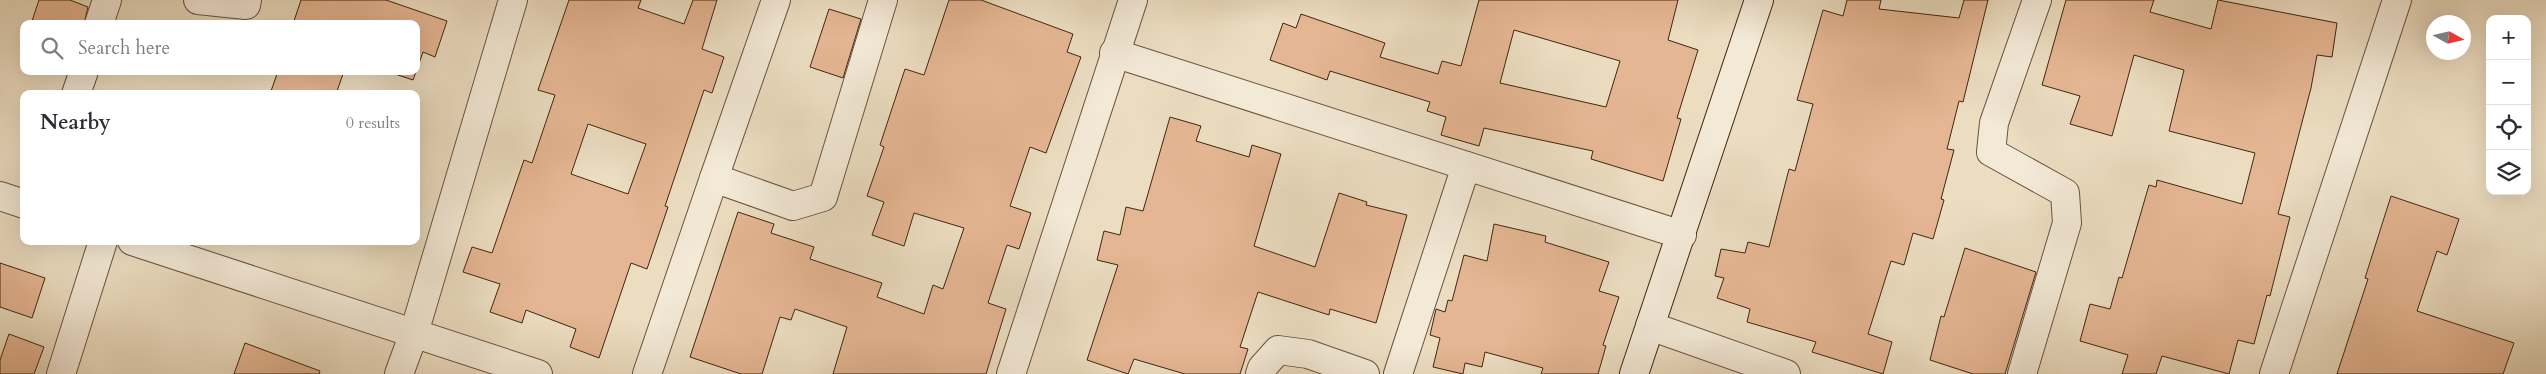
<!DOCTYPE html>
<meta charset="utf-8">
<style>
:root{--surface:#fff;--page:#f2f2f3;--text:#2b2b33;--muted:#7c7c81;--line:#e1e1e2}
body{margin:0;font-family:Cardo,serif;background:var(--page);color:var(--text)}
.controls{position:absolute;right:15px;top:15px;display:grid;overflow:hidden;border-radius:10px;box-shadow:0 5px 20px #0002}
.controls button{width:45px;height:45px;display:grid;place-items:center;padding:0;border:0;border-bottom:1px solid var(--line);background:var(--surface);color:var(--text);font:25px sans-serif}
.compass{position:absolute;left:2426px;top:15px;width:45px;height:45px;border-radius:50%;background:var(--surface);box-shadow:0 5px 20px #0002;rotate:98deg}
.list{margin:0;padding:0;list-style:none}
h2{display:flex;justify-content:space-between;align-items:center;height:65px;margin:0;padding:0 20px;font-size:21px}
h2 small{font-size:16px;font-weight:400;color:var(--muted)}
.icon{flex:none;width:28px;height:28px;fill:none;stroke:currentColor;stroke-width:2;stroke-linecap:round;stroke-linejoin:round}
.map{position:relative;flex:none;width:2546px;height:374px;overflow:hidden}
.search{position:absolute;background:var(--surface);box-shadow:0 5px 20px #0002;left:20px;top:20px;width:400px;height:55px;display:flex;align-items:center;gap:12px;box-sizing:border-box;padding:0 18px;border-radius:10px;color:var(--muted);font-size:19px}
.panel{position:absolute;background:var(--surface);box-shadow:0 5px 20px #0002;left:20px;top:90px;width:400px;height:155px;border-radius:10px}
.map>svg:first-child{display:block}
</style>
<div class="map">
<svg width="2546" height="374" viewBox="0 0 2546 374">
<rect width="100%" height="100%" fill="#ecddc1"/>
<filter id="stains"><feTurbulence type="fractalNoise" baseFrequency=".004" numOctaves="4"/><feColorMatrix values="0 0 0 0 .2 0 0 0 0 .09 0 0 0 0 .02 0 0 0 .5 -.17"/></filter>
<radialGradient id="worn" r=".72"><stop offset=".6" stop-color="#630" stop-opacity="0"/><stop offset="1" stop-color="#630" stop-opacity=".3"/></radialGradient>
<g fill="#e5b693" stroke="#3e2711" fill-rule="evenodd">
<path d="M39,0H70L88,7L84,24H31Z"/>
<path d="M301,0H386L447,21L435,57L423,52L413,80L386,71H416V24H293Z"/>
<path d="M569,0H641L638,8L684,24L693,0H717L702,49L724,57L712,93L704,90L665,206L668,207L647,269L631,263L599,358L570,347L576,329L526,310L522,323L490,312L500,284L463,272L472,247L492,253L524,160L532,163L555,95L538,90ZM588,124L646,144L628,194L571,174Z"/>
<path d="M949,0H981L1073,34L1067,52L1081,57L1046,153L1030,147L1010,206L1031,213L1019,249L1007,245L988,303L1006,309L986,374H833L847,327L795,309L791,320L780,317L762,374H741L690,357L738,212L774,224L771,233L814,247L810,259L882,283L877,297L924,314L933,285L943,289L964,228L914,213L904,246L872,235L884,202L867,196L884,147L880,145L905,69L924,75Z"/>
<path d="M1479,0H1678L1668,40L1698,50L1677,118L1681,119L1663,181L1591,159L1593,151L1484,128L1479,146L1441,135L1446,117L1427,111L1430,102L1330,71L1327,80L1270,60L1283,23L1296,28L1301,14L1385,43L1380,57L1438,74L1442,61L1461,66ZM1514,30L1620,61L1606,107L1500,83Z"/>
<path d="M1847,0H1881L1879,9L1959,18L1964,0H1988L1963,102L1959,101L1947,149L1954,150L1941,199L1944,200L1933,239L1913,233L1904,265L1891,261L1868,334L1892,342L1883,374L1812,352L1816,342L1747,322L1750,309L1717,298L1724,278L1715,276L1721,249L1745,253L1748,242L1769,247L1789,169L1795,171L1813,104L1797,100L1823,10L1843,16Z"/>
<path d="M2066,0H2154L2150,12L2211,29L2218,0L2337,23L2332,57L2317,55L2311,88L2278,214L2290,217L2270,296L2267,295L2254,344L2238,340L2229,374L2162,356L2156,374H2122L2128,355L2080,341L2090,304L2110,309L2119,277L2122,278L2149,185L2156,187L2157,180L2242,204L2255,153L2169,131L2184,70L2134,55L2112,136L2070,124L2080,96L2042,85Z"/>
<path d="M829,9L861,19L843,78L810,67Z"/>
<path d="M278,71H344L336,94H270Z"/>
<path d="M1170,117L1201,126L1196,141L1249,157L1252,145L1281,154L1254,246L1315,267L1339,193L1367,202L1366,205L1407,215L1376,323L1330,309L1329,315L1258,292L1240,347L1248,349L1240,374H1185L1134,359L1128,374L1087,360L1118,265L1097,260L1104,231L1120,235L1126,207L1143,211Z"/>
<path d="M2391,196L2459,219L2447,255L2437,251L2417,311L2514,343L2503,374H2337L2368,279L2365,278Z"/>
<path d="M1494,224L1546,236L1545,242L1609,262L1599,291L1619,297L1603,345L1606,346L1598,374H1541L1543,368L1485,352L1482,367L1465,363L1463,374L1433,367L1440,338L1430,335L1436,309L1445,312L1448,300L1452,301L1464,255L1487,261Z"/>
<path d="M1965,248L2036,272L2005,374H1973L1930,360L1941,316L1944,317Z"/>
<path d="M0,263L45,278L32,318L0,307Z"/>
<path d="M9,334L44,347L34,374H0V360Z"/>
<path d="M245,343L320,371L319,374H234Z"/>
</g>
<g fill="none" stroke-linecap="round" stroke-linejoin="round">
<defs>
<g id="street">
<path d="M198,0L246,5L247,0"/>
<path d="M99,24L107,0"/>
<path d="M1114,53L1682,235"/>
<path d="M76,94L84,71"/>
<path d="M714,178L776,0"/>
<path d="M0,196L24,204"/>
<path d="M132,241L538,374"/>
<path d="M1650,326L1786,374"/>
<path d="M61,374L103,241"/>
<path d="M399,374L414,333L513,0"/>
<path d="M647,374L714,178L793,206L823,197L883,0"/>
<path d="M1011,374L1133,0"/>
<path d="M1260,374L1262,368L1278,350L1308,354L1365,374"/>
<path d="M1398,374L1466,166"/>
<path d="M2022,374L2067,223L2065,193L1991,152L1994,123L2037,0"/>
<path d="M2274,374L2397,0"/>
</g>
<path id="secondary" d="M1634,374L1759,0"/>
</defs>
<use href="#street" stroke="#6a543d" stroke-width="30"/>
<use href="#secondary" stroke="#3e2711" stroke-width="30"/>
<use href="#street" stroke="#f3e9d7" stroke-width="28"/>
<use href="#secondary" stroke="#f3e9d7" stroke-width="28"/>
</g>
<rect width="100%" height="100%" filter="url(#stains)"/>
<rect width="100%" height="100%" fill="url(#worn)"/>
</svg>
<div class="controls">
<button>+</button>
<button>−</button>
<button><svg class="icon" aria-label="locate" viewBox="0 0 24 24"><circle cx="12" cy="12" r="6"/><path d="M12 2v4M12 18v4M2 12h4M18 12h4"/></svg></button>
<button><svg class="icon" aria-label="layers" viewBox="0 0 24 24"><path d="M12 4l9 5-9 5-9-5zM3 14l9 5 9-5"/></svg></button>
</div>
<svg class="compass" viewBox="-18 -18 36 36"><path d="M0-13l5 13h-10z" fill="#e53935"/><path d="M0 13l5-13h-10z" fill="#7c7c81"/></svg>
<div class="search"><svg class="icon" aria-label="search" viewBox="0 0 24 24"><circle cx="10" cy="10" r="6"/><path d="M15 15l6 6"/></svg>Search here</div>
<section class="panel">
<h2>Nearby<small>0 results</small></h2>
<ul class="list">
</ul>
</section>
</div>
